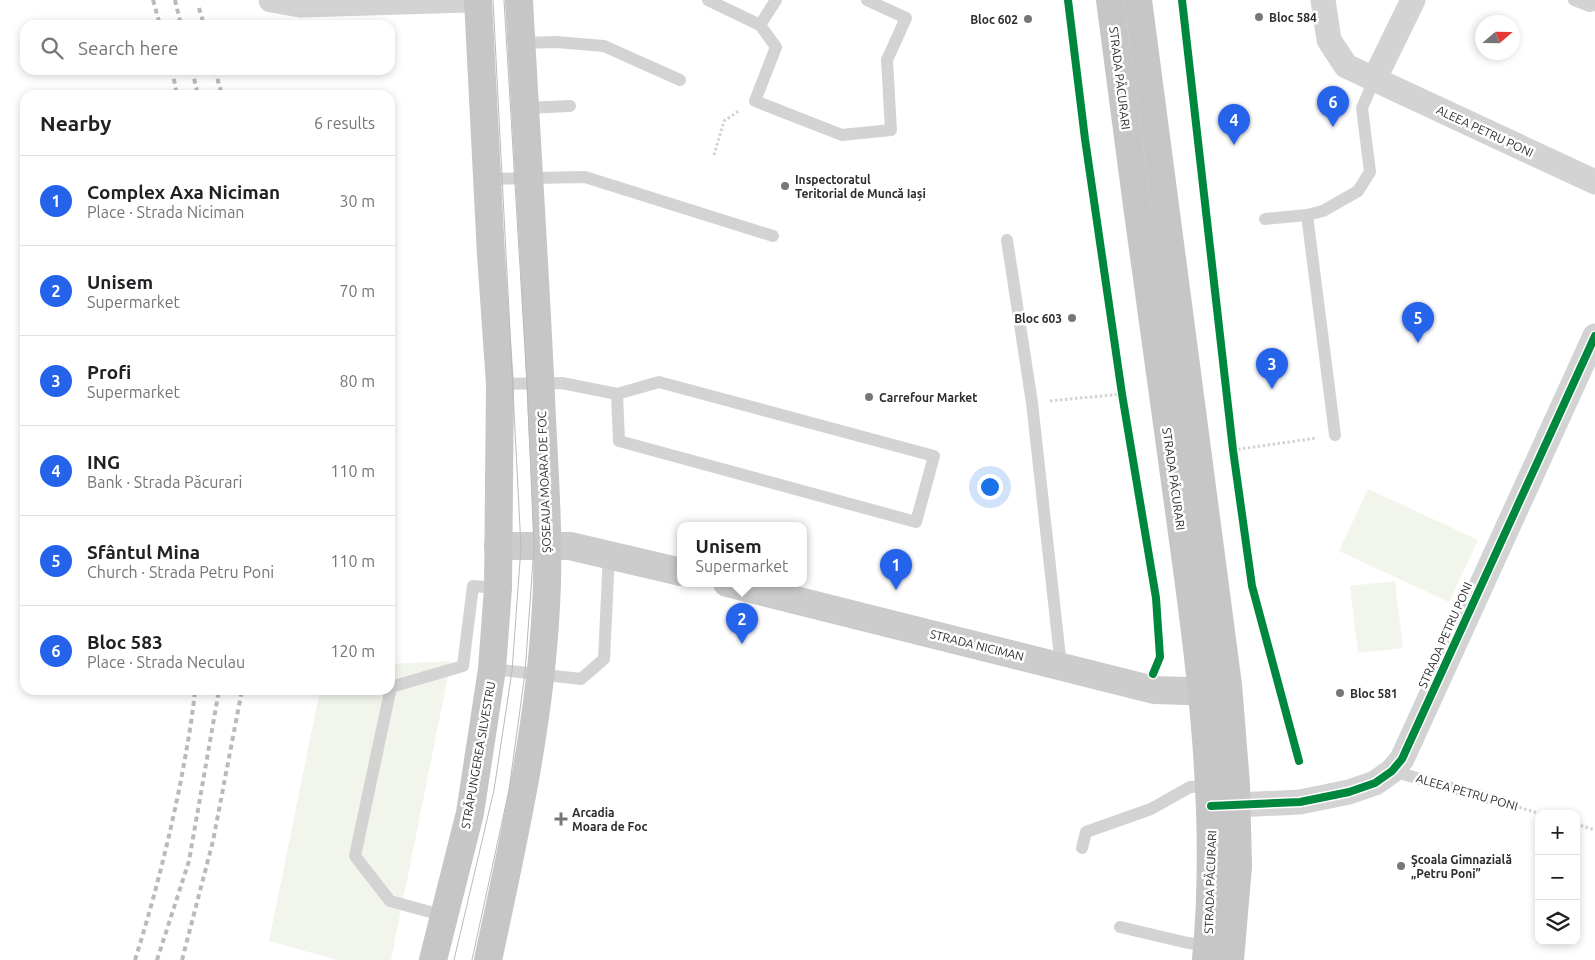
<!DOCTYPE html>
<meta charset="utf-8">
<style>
:root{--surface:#fff;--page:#f6f6f6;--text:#202124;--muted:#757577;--line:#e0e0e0;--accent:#2563eb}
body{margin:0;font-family:Ubuntu,sans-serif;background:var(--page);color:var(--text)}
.controls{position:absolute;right:15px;bottom:15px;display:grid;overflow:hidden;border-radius:10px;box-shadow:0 2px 8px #0003}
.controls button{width:45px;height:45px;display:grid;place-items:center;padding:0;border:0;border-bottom:1px solid var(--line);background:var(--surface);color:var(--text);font:25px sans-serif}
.compass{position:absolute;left:1475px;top:15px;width:45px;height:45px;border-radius:50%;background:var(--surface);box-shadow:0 2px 8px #0003;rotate:70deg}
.you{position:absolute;left:989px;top:486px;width:18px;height:18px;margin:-12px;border:4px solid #fff;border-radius:50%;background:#1a73e8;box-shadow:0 0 0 8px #1a73e833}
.badge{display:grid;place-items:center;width:32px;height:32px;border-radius:50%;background:var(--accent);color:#fff;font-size:16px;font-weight:700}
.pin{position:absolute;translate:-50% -41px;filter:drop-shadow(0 1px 2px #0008)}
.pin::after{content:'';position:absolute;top:26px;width:18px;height:15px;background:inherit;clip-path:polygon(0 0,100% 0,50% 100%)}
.popup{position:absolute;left:677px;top:522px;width:130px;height:65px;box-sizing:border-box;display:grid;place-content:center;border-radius:10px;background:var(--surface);filter:drop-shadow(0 1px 4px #0005);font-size:16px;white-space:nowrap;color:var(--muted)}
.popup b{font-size:19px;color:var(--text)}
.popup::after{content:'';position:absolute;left:50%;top:100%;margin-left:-10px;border:10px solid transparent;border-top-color:var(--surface)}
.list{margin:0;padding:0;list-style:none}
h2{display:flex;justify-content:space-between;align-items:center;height:65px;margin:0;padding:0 20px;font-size:21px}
h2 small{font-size:16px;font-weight:400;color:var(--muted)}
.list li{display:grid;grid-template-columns:32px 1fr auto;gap:15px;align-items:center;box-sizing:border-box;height:90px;padding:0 20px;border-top:1px solid var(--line)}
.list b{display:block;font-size:19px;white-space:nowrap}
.list p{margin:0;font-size:16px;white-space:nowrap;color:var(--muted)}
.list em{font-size:16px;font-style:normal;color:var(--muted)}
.icon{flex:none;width:28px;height:28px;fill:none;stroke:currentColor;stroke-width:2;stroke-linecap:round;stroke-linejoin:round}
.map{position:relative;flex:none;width:1595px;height:960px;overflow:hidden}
.search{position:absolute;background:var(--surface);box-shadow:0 2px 8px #0003;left:20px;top:20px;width:375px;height:55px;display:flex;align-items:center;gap:12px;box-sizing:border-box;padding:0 18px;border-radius:15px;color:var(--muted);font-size:19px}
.panel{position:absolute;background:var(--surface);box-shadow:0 2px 8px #0003;left:20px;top:90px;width:375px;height:605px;border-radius:15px}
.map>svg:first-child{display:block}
</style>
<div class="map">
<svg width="1595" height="960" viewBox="0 0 1595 960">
<rect width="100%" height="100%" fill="#fff"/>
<g fill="#f1f5eb">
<path d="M1368,489L1478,540L1449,602L1339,551Z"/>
<path d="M1395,581L1403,648L1358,653L1350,586Z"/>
<path d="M451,661L391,960H337L269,941L320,690H390V664Z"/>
</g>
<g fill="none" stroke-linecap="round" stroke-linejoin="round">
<g stroke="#d3d3d3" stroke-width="3" stroke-dasharray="2.5 2.5" stroke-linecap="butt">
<path d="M714,155L724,121L740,110"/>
<path d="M1050,401L1122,394"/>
<path d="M1233,450L1317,438"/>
<path d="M1505,803L1541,814"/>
<path d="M1576,824L1595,830"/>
</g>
<g stroke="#d3d3d3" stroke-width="12">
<path d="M708,0L760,25L776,47L755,101L842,135L891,130L887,60L906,18L867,0"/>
<path d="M1574,0L1589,6L1595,5"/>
<path d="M760,25L776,0"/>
<path d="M522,43L556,42L604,46L680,80"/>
<path d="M526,108L570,106"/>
<path d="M487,179L585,177L773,236"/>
<path d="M1307,215L1335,435"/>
<path d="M1265,219L1307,215L1323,211L1358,191L1370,172L1362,108L1374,80"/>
<path d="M1007,240L1032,403L1061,666"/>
<path d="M500,384L562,383L617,394L659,382L934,456L916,522L619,441L617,394"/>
<path d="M492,669L581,679L604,659L609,554"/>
<path d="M1392,771L1488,798"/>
<path d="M1082,848L1086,832L1151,809L1190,787L1211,786"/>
<path d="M445,916L390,901L355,856L391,687L463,666L473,586L498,588"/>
<path d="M1120,927L1188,943L1208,945"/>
</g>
<g stroke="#d3d3d3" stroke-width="25">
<path d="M271,0L300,5L469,0"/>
<path d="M1323,0L1329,40L1346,66L1595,182"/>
<path d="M1374,80L1413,0"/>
<path d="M1216,806L1300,802L1349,792L1375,783L1392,771L1402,759L1595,336"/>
</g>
<g stroke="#ccc" stroke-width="28">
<path d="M498,546H570L681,572"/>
<path d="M727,583L1154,690L1187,691L1225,685"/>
</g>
<g stroke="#c6c6c6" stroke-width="28">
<path d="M1110,0C1130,156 1151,311 1173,467C1195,630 1222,795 1206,960"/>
<path d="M1138,0L1228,685L1236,784L1238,866L1230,960"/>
<path d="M433,960L470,813L492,669L498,588L500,384L491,255L478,0"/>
<path d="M488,960C513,843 540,726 546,606C550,537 544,467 541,397C535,265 526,132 519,0"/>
</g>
<g stroke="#bababa" stroke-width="1">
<path d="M454,960L494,790L512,671L521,547L493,0"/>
<path d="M472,960L509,790L525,673L534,546L527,383L504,0"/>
</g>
<g stroke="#bababa" stroke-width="4" stroke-dasharray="5 4" stroke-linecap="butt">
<path d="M153,0L160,25"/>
<path d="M175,0L181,25"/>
<path d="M199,8L204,25"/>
<path d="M172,70L177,95"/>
<path d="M192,70L198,95"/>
<path d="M215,70L222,95"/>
<path d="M135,960C153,903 168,844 180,785C186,753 192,722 195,690"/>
<path d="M157,960L189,861L219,690"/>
<path d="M182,960L213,841L242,690"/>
</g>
<defs>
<g id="cycleway">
<path d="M1068,0L1085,139L1122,394L1156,598L1160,657L1153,674"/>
<path d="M1182,0L1233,450L1252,586L1299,761"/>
<path d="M1211,806L1300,802L1349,792L1375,783L1392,771L1402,759L1595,336"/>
</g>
</defs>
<use href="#cycleway" stroke="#fff" stroke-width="11"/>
<use href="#cycleway" stroke="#00873e" stroke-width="8"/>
</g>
<g fill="#777" stroke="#fff" stroke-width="2">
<circle cx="1259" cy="17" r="5"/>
<circle cx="1028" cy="19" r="5"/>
<circle cx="785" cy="186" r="5"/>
<circle cx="1072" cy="318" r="5"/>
<circle cx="869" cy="397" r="5"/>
<circle cx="1340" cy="693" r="5"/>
<path d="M558.5 811.5h5v5h5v5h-5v5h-5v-5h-5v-5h5z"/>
<circle cx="1401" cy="866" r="5"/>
</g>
<g text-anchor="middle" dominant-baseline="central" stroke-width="5" stroke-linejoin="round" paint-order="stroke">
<g font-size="12" font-weight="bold" fill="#2e2e2e" stroke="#fff" text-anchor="start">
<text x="1269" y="17">Bloc 584</text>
<text x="1018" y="19" text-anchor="end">Bloc 602</text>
<text x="795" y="179">Inspectoratul<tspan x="795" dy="14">Teritorial de Muncă Iași</tspan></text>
<text x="1062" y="318" text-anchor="end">Bloc 603</text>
<text x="879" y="397">Carrefour Market</text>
<text x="1350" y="693">Bloc 581</text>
<text x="572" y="812">Arcadia<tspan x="572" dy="14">Moara de Foc</tspan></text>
<text x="1411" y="859">Şcoala Gimnazială<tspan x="1411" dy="14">„Petru Poni”</tspan></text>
</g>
<g font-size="12" fill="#2e2e2e" stroke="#fff">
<text transform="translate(1120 78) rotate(83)">STRADA PĂCURARI</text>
<text transform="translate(1485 131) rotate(25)">ALEEA PETRU PONI</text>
<text transform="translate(1174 479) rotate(82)">STRADA PĂCURARI</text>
<text transform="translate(544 482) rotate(-92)">ȘOSEAUA MOARA DE FOC</text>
<text transform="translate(1445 635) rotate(-66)">STRADA PETRU PONI</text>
<text transform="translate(977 645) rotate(14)">STRADA NICIMAN</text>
<text transform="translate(478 755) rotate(-80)">STRĂPUNGEREA SILVESTRU</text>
<text transform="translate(1467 792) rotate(16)">ALEEA PETRU PONI</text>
<text transform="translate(1210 882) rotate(-88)">STRADA PĂCURARI</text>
</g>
</g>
</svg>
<div class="controls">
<button>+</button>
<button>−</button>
<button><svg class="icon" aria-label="layers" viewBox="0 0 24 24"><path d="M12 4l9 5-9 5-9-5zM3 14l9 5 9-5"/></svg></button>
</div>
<svg class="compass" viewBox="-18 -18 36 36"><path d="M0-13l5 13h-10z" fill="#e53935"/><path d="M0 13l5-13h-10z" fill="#757577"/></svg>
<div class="you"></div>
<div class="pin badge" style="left:896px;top:590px">1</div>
<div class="pin badge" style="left:742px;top:644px">2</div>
<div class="popup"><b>Unisem</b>Supermarket</div>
<div class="pin badge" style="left:1272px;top:389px">3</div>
<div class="pin badge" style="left:1234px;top:145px">4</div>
<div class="pin badge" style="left:1418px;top:343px">5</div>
<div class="pin badge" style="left:1333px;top:127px">6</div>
<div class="search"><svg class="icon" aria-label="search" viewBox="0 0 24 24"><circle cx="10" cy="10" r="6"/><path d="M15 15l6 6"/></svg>Search here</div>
<section class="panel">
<h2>Nearby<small>6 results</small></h2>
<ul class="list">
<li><span class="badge">1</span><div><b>Complex Axa Niciman</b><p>Place · Strada Niciman</p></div><em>30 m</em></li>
<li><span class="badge">2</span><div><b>Unisem</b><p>Supermarket</p></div><em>70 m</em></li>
<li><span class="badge">3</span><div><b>Profi</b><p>Supermarket</p></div><em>80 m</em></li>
<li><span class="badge">4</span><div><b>ING</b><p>Bank · Strada Păcurari</p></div><em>110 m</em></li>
<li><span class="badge">5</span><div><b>Sfântul Mina</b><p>Church · Strada Petru Poni</p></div><em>110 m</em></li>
<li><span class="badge">6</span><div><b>Bloc 583</b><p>Place · Strada Neculau</p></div><em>120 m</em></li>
</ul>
</section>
</div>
